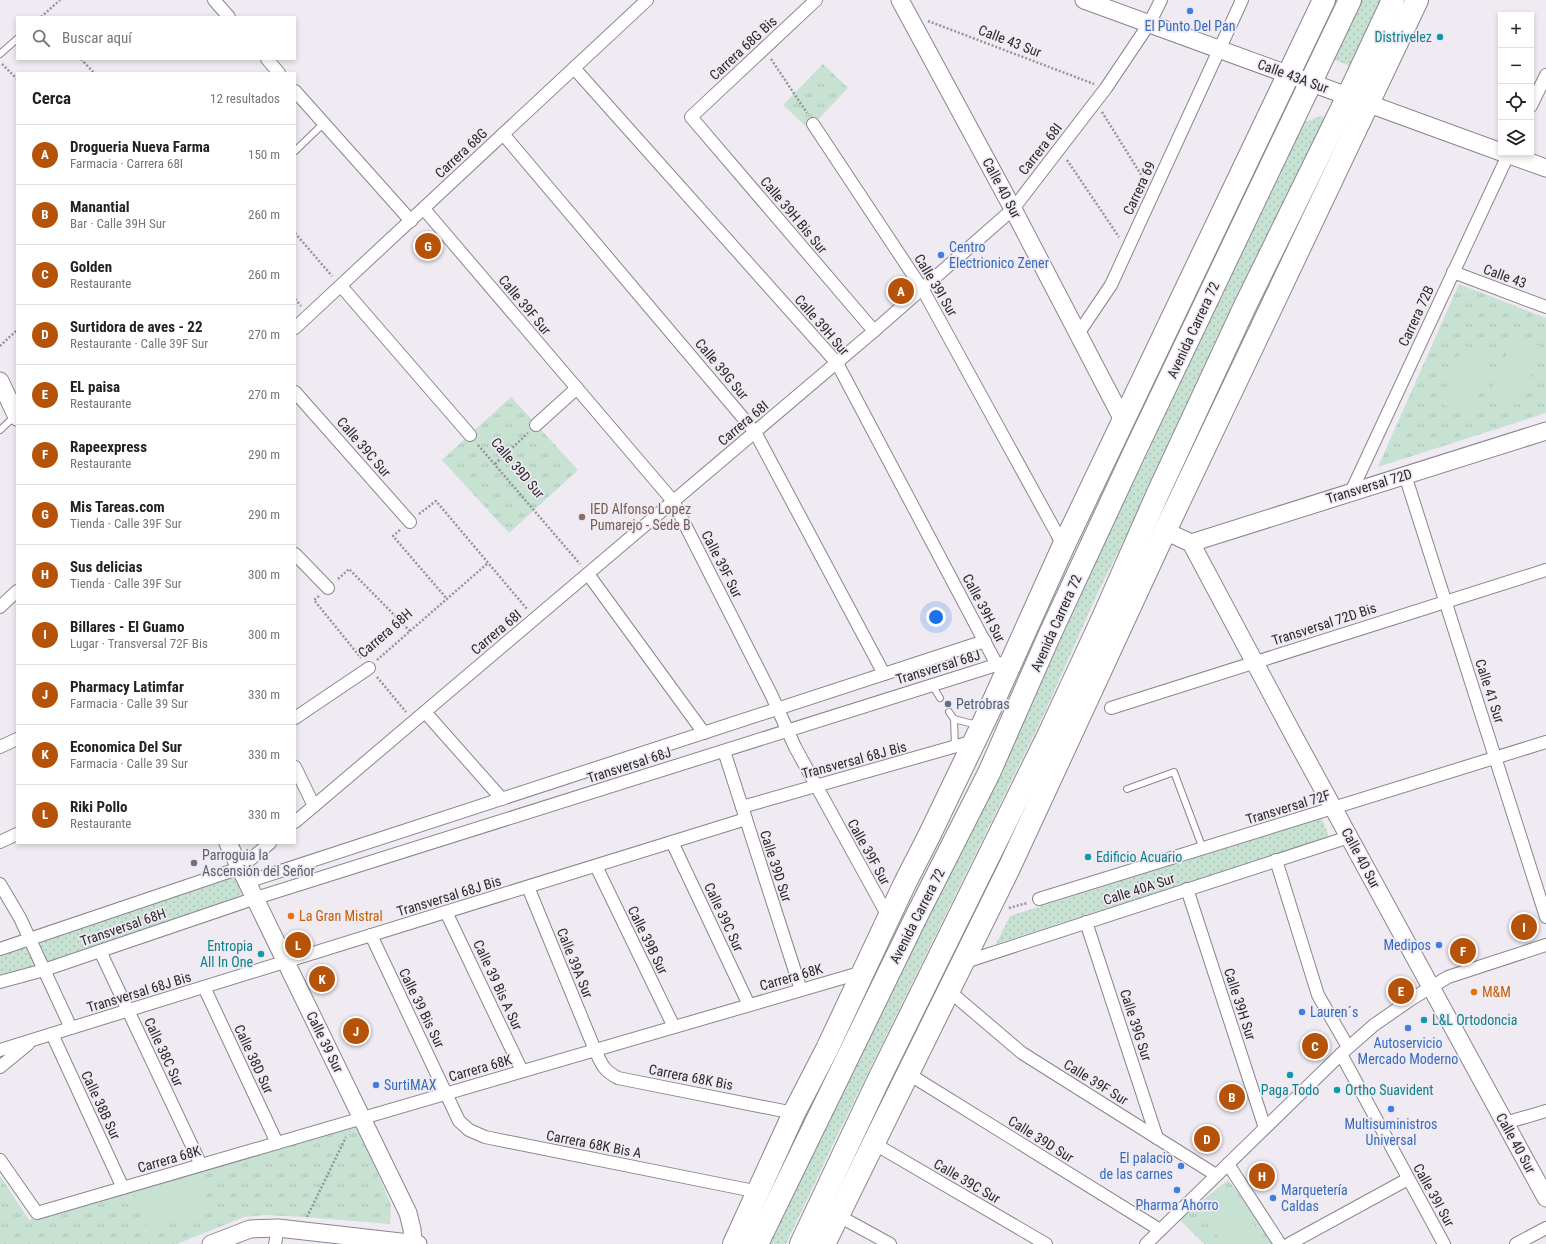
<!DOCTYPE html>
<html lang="es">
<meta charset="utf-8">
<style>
:root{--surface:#fff;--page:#f6f6f6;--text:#222;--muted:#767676;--line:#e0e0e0;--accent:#b45309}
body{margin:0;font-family:"Roboto Condensed",sans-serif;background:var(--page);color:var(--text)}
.controls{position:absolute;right:12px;top:12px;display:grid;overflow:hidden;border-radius:0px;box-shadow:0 2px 6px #0003}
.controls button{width:36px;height:36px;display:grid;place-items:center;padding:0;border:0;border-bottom:1px solid var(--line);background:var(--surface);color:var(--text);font:20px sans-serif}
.you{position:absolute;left:936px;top:617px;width:14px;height:14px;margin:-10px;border:3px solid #fff;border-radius:50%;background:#1a73e8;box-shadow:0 0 0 6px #1a73e833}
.badge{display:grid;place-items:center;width:26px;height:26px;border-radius:50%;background:var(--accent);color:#fff;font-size:13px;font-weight:700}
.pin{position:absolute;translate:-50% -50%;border:2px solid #fff;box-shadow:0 1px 4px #0006}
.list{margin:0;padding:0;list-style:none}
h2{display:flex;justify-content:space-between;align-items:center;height:52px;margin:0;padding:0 16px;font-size:17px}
h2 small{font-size:13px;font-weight:400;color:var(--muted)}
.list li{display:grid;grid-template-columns:26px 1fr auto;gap:12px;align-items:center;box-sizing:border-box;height:60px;padding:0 16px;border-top:1px solid var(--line)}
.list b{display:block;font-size:15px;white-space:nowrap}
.list p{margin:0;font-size:13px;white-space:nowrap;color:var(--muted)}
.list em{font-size:13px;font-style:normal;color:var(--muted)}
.icon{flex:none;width:22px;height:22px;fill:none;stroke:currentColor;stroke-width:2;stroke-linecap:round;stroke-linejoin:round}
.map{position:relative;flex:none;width:1546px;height:1244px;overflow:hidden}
.search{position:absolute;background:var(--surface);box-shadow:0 2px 6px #0003;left:16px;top:16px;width:280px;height:44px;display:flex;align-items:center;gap:10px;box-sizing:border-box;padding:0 14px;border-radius:0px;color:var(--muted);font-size:15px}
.panel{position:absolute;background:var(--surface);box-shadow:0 2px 6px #0003;left:16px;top:72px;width:280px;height:772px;border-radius:0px}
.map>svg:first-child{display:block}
</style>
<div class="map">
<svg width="1546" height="1244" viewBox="0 0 1546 1244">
<defs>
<pattern id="grass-dots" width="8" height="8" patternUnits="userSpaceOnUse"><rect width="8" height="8" fill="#c7e1d3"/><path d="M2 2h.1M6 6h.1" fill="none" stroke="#abc1b5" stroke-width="1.8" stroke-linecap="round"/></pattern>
<pattern id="park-tufts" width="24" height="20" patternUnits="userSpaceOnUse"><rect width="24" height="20" fill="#c7e1d3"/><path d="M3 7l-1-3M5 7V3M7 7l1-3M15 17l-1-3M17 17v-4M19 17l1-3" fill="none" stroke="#abc1b5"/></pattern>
</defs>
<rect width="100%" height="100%" fill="#f0eaf2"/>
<g fill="url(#grass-dots)">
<path d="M1359,0H1385L1355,68L1333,59Z"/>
<path d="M1321,116L1329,119L1177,435L1098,592L1044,714L834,1142L786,1244H766L1300,124Z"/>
<path d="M1322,818L1329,837L996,944L1010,916Z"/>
<path d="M235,876L243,898L0,979V954Z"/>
</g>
<g fill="url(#park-tufts)">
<path d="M823,64L848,88L809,129L783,105Z"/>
<path d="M1459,284L1546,318V413L1378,467Z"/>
<path d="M511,397L578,470L509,533L442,460Z"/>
<path d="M357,1124L391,1205L390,1224L305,1217L264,1215L244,1217L177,1244H0V1176L29,1220Z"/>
<path d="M1228,1180L1277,1244H1204L1179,1219Z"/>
</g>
<g fill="#c7e1d3">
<path d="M1514,335L1542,347L1518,405L1490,393Z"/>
<path d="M1464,345L1492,357L1468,415L1440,403Z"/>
<path d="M196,1171L210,1209L149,1232L134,1194Z"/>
<path d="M1225,1187L1265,1239L1258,1244H1224L1196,1209Z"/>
</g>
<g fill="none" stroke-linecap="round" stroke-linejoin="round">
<defs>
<g id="lane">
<path d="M0,54L17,39"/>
<path d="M295,151L324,123"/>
<path d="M0,430L15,416"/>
<path d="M932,685L940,698"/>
<path d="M949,712L954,719L955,747"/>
<path d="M954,719L977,725"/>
<path d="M1127,789L1174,772L1203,849"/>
</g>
<g id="street">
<path d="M214,0L229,17"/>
<path d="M816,0L691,117L874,331"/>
<path d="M267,59L279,73"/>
<path d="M574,68L837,363L997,665"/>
<path d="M295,91L411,221"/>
<path d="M1531,106L1546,75"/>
<path d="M813,124L923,290L1057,534L1063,547"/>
<path d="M503,134L755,432L884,674"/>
<path d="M424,209L673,501L771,694L795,747L889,918"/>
<path d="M1453,272L1546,307"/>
<path d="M341,286L470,435"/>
<path d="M295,328L647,0"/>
<path d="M1078,334L1111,285L1242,0"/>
<path d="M295,392L410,522"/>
<path d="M536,425L577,388"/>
<path d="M1405,475L1546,917"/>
<path d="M1351,492L1509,153"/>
<path d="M295,554L328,588"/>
<path d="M588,574L704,733"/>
<path d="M0,607L17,591"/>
<path d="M1111,708L1546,570"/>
<path d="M425,712L502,799"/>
<path d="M295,718L369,668"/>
<path d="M0,747L17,739"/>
<path d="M724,751L801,990"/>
<path d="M295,767L314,806"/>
<path d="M742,807L974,741"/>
<path d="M295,822L874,331L1013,209L1106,88L1149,24L1161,0"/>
<path d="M0,842L17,834"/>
<path d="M672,842L749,1005"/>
<path d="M1276,860L1318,995L1348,1047"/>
<path d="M596,866L674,1027"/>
<path d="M247,882L985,641"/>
<path d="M0,884L20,918L71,1028"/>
<path d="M528,887L595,1050C602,1065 603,1070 618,1078L794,1113"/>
<path d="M1187,889L1265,1128"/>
<path d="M1039,899L1546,742"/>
<path d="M446,912L522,1071"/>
<path d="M1086,922L1157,1138"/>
<path d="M371,935L459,1121L469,1130L485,1137L759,1192"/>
<path d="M0,949L240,868L270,843"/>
<path d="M100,951L201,1165"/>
<path d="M962,963L1349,837"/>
<path d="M0,982L44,970L256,898L1012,660"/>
<path d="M204,987L277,1143"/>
<path d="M948,990L1022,1053L1216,1175"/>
<path d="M52,1034L123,1188"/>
<path d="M0,1050L746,819"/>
<path d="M1341,1054L1444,1244"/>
<path d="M0,1067L28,1044"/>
<path d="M907,1073L1160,1230"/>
<path d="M1505,1123L1546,1111"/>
<path d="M873,1143L1046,1244"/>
<path d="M0,1160L37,1213L863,972"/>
<path d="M1228,1164L1280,1244"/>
<path d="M837,1215L890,1244"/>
<path d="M275,1244L278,1228"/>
<path d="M1146,1244L1341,1054L1374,1025L1413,998L1448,977L1546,945"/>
<path d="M1289,1244L1408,1179"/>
<path d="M1516,1244L1546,1228"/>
</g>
<g id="secondary">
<path d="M900,0L1013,209L1123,420"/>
<path d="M1084,0L1501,152"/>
<path d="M1504,153L1546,168"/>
<path d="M0,381L17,417"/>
<path d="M1165,531L1191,543L1295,738L1546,1198"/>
<path d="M1191,543L1546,431"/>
<path d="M228,843L408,1213L412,1229L413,1243"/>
<path d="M211,1244L250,1229L278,1228L418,1244"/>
</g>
<g id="highway">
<path d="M734,1244L794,1113L827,1049L905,883L929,836L990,709L1063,547L1324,0"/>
<path d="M757,1244L916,917L989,773L1050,634L1135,451L1350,0"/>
<path d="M801,1244L877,1083L1049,734L1102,620L1158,493L1245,306L1348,96L1393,0"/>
<path d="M824,1244L1010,866L1165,531L1417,0"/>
</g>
</defs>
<use href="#lane" stroke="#8b858d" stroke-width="8"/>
<use href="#street" stroke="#8b858d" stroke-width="14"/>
<use href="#secondary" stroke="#8b858d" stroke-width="19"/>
<use href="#highway" stroke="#8b858d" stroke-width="24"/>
<g stroke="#98949a" stroke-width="2.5" stroke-dasharray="2 2" stroke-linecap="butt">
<path d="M41,17L60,0"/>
<path d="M928,21L1094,84"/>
<path d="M81,59L94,73"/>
<path d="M771,59L807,113"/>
<path d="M2,64L17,79"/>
<path d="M1102,112L1145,181"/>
<path d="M1067,160L1119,237"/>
<path d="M295,233L332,276"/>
<path d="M295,299L301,306"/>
<path d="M0,346L17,330"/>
<path d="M478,445L580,564"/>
<path d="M495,464L528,433"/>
<path d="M419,514L436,501L527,609"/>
<path d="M400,530L393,536L447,599"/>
<path d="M338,579L349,569L410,631"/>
<path d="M319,596L314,600L361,658"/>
<path d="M377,660L488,563"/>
<path d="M377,677L406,712"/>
<path d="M1009,908L1027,903"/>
<path d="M307,1217L346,1137"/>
</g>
<use href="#lane" stroke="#fff" stroke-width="6"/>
<use href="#street" stroke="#fff" stroke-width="12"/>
<use href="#secondary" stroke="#fff" stroke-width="17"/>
<use href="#highway" stroke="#fff" stroke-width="22"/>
</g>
<g fill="#3f7fe0" stroke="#f0eaf2" stroke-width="1.5">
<circle cx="1190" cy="11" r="4"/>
<circle cx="941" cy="255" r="4"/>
<circle cx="1439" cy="945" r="4"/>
<circle cx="1302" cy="1012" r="4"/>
<circle cx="1408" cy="1028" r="4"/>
<circle cx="376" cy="1085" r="4"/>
<circle cx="1391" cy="1109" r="4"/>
<circle cx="1181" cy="1166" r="4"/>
<circle cx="1177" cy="1190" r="4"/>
<circle cx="1273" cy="1198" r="4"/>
</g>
<g fill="#0f9aa8" stroke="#f0eaf2" stroke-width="1.5">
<circle cx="1440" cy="37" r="4"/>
<circle cx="1088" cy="857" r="4"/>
<circle cx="261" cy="954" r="4"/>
<circle cx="1424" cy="1020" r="4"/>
<circle cx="1290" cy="1075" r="4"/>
<circle cx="1337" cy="1090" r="4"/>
</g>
<circle fill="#8d6e63" stroke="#f0eaf2" stroke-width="1.5" cx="582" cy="517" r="4"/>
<circle fill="#5c6f8a" stroke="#f0eaf2" stroke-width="1.5" cx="948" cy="704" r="4"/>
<circle fill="#6b7280" stroke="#f0eaf2" stroke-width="1.5" cx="194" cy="863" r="4"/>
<g fill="#e8710a" stroke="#f0eaf2" stroke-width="1.5">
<circle cx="291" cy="916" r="4"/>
<circle cx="1474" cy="992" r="4"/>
</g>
<g text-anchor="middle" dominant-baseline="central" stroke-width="3.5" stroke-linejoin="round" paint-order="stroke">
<g font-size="14" fill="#366cbe" stroke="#f0eaf2">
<text x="1190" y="26">El Punto Del Pan</text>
<text x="949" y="247" text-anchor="start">Centro<tspan x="949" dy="16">Electrionico Zener</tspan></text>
<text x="1431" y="945" text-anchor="end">Medipos</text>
<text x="1310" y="1012" text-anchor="start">Lauren´s</text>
<text x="1408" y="1043">Autoservicio<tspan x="1408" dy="16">Mercado Moderno</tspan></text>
<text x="384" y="1085" text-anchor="start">SurtiMAX</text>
<text x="1391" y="1124">Multisuministros<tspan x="1391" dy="16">Universal</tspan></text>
<text x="1173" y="1158" text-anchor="end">El palacio<tspan x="1173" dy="16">de las carnes</tspan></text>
<text x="1281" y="1190" text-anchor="start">Marquetería<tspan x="1281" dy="16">Caldas</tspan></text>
<text x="1177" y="1205">Pharma Ahorro</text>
</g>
<g font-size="14" fill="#0d838f" stroke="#f0eaf2" text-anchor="start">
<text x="1432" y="37" text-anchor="end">Distrivelez</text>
<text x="1096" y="857">Edificio Acuario</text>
<text x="253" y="946" text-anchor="end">Entropia<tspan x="253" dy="16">All In One</tspan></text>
<text x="1432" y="1020">L&amp;L Ortodoncia</text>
<text x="1290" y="1090" text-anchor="middle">Paga Todo</text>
<text x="1345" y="1090">Ortho Suavident</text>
</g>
<g font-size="14" fill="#2c2a2d" stroke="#f0eaf2">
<text transform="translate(1010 41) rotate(21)">Calle 43 Sur</text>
<text transform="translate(743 48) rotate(-43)">Carrera 68G Bis</text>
<text transform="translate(1293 76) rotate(20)">Calle 43A Sur</text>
<text transform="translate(1040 149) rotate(-52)">Carrera 68I</text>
<text transform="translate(461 153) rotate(-43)">Carrera 68G</text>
<text transform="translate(1002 188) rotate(62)">Calle 40 Sur</text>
<text transform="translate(1139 188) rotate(-65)">Carrera 69</text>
<text transform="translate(794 215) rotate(50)">Calle 39H Bis Sur</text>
<text transform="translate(1505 276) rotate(20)">Calle 43</text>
<text transform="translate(936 285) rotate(59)">Calle 39I Sur</text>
<text transform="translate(525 305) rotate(50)">Calle 39F Sur</text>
<text transform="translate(1416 316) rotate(-65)">Carrera 72B</text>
<text transform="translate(822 325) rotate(49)">Calle 39H Sur</text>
<text transform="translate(1193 330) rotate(-65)">Avenida Carrera 72</text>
<text transform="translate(722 369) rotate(50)">Calle 39G Sur</text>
<text transform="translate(743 423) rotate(-40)">Carrera 68I</text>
<text transform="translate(364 447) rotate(49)">Calle 39C Sur</text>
<text transform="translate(518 468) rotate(50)">Calle 39D Sur</text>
<text transform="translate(1369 486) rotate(-17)">Transversal 72D</text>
<text transform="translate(722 564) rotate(63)">Calle 39F Sur</text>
<text transform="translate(984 608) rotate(62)">Calle 39H Sur</text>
<text transform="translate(1056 623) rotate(-66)">Avenida Carrera 72</text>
<text transform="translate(1324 624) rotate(-18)">Transversal 72D Bis</text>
<text transform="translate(496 632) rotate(-40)">Carrera 68I</text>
<text transform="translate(385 633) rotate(-41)">Carrera 68H</text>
<text transform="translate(938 667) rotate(-17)">Transversal 68J</text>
<text transform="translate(1490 691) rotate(72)">Calle 41 Sur</text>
<text transform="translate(854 760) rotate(-15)">Transversal 68J Bis</text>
<text transform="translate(629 765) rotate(-18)">Transversal 68J</text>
<text transform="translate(1288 807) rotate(-17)">Transversal 72F</text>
<text transform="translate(869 852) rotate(61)">Calle 39F Sur</text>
<text transform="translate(1361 858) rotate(62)">Calle 40 Sur</text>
<text transform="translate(776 866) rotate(72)">Calle 39D Sur</text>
<text transform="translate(1139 889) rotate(-18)">Calle 40A Sur</text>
<text transform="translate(449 896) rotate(-17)">Transversal 68J Bis</text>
<text transform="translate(917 916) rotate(-63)">Avenida Carrera 72</text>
<text transform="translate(724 917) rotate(65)">Calle 39C Sur</text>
<text transform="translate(123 927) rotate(-19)">Transversal 68H</text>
<text transform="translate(648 940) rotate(64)">Calle 39B Sur</text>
<text transform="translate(575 963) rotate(68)">Calle 39A Sur</text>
<text transform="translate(791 977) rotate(-16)">Carrera 68K</text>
<text transform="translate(498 985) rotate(65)">Calle 39 Bis A Sur</text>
<text transform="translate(139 992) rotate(-17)">Transversal 68J Bis</text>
<text transform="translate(1240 1004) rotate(72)">Calle 39H Sur</text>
<text transform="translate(422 1008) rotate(64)">Calle 39 Bis Sur</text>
<text transform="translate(1136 1025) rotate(72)">Calle 39G Sur</text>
<text transform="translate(325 1042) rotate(64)">Calle 39 Sur</text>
<text transform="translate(164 1052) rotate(65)">Calle 38C Sur</text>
<text transform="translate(254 1059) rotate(65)">Calle 38D Sur</text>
<text transform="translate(480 1068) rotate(-16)">Carrera 68K</text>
<text transform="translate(691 1077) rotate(11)">Carrera 68K Bis</text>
<text transform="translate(1096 1082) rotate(32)">Calle 39F Sur</text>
<text transform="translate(101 1105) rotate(65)">Calle 38B Sur</text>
<text transform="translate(1041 1139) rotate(32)">Calle 39D Sur</text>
<text transform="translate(1516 1143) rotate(61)">Calle 40 Sur</text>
<text transform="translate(594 1144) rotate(11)">Carrera 68K Bis A</text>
<text transform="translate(169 1159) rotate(-16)">Carrera 68K</text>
<text transform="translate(967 1181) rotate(30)">Calle 39C Sur</text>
<text transform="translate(1434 1195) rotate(61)">Calle 39I Sur</text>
</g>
<g font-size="14" fill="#785e54" stroke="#f0eaf2" text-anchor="start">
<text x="590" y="509">IED Alfonso Lopez<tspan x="590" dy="16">Pumarejo - Sede B</tspan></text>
</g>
<g font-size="14" fill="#4e5e75" stroke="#f0eaf2" text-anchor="start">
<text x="956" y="704">Petrobras</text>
</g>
<g font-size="14" fill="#5b616d" stroke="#f0eaf2" text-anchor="start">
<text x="202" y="855">Parroguia la<tspan x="202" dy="16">Ascensión del Señor</tspan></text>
</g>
<g font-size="14" fill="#c56008" stroke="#f0eaf2" text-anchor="start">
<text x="299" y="916">La Gran Mistral</text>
<text x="1482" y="992">M&amp;M</text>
</g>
</g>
</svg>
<div class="controls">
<button>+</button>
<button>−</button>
<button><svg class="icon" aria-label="locate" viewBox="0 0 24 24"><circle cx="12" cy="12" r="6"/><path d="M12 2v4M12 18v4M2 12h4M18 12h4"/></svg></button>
<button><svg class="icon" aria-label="layers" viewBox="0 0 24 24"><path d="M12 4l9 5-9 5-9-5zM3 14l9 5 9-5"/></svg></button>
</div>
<div class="you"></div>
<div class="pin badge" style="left:901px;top:291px">A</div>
<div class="pin badge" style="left:1232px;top:1097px">B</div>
<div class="pin badge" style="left:1315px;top:1046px">C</div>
<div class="pin badge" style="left:1207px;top:1139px">D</div>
<div class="pin badge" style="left:1401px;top:991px">E</div>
<div class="pin badge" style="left:1463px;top:951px">F</div>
<div class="pin badge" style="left:428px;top:246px">G</div>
<div class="pin badge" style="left:1262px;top:1176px">H</div>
<div class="pin badge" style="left:1524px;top:927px">I</div>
<div class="pin badge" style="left:356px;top:1031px">J</div>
<div class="pin badge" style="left:322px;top:979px">K</div>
<div class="pin badge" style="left:298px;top:945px">L</div>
<div class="search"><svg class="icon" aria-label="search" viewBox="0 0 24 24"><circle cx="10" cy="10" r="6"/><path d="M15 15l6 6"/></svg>Buscar aquí</div>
<section class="panel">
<h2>Cerca<small>12 resultados</small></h2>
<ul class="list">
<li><span class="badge">A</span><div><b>Drogueria Nueva Farma</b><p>Farmacia · Carrera 68I</p></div><em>150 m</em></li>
<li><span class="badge">B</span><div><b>Manantial</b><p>Bar · Calle 39H Sur</p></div><em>260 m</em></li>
<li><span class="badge">C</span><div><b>Golden</b><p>Restaurante</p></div><em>260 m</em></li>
<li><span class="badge">D</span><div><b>Surtidora de aves - 22</b><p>Restaurante · Calle 39F Sur</p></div><em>270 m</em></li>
<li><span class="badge">E</span><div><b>EL paisa</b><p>Restaurante</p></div><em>270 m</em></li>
<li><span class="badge">F</span><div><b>Rapeexpress</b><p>Restaurante</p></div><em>290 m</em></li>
<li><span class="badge">G</span><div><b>Mis Tareas.com</b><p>Tienda · Calle 39F Sur</p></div><em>290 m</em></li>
<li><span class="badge">H</span><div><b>Sus delicias</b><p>Tienda · Calle 39F Sur</p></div><em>300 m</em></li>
<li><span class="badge">I</span><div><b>Billares - El Guamo</b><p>Lugar · Transversal 72F Bis</p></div><em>300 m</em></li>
<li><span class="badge">J</span><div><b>Pharmacy Latimfar</b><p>Farmacia · Calle 39 Sur</p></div><em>330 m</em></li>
<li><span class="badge">K</span><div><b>Economica Del Sur</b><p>Farmacia · Calle 39 Sur</p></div><em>330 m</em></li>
<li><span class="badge">L</span><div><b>Riki Pollo</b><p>Restaurante</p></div><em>330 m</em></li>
</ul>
</section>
</div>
